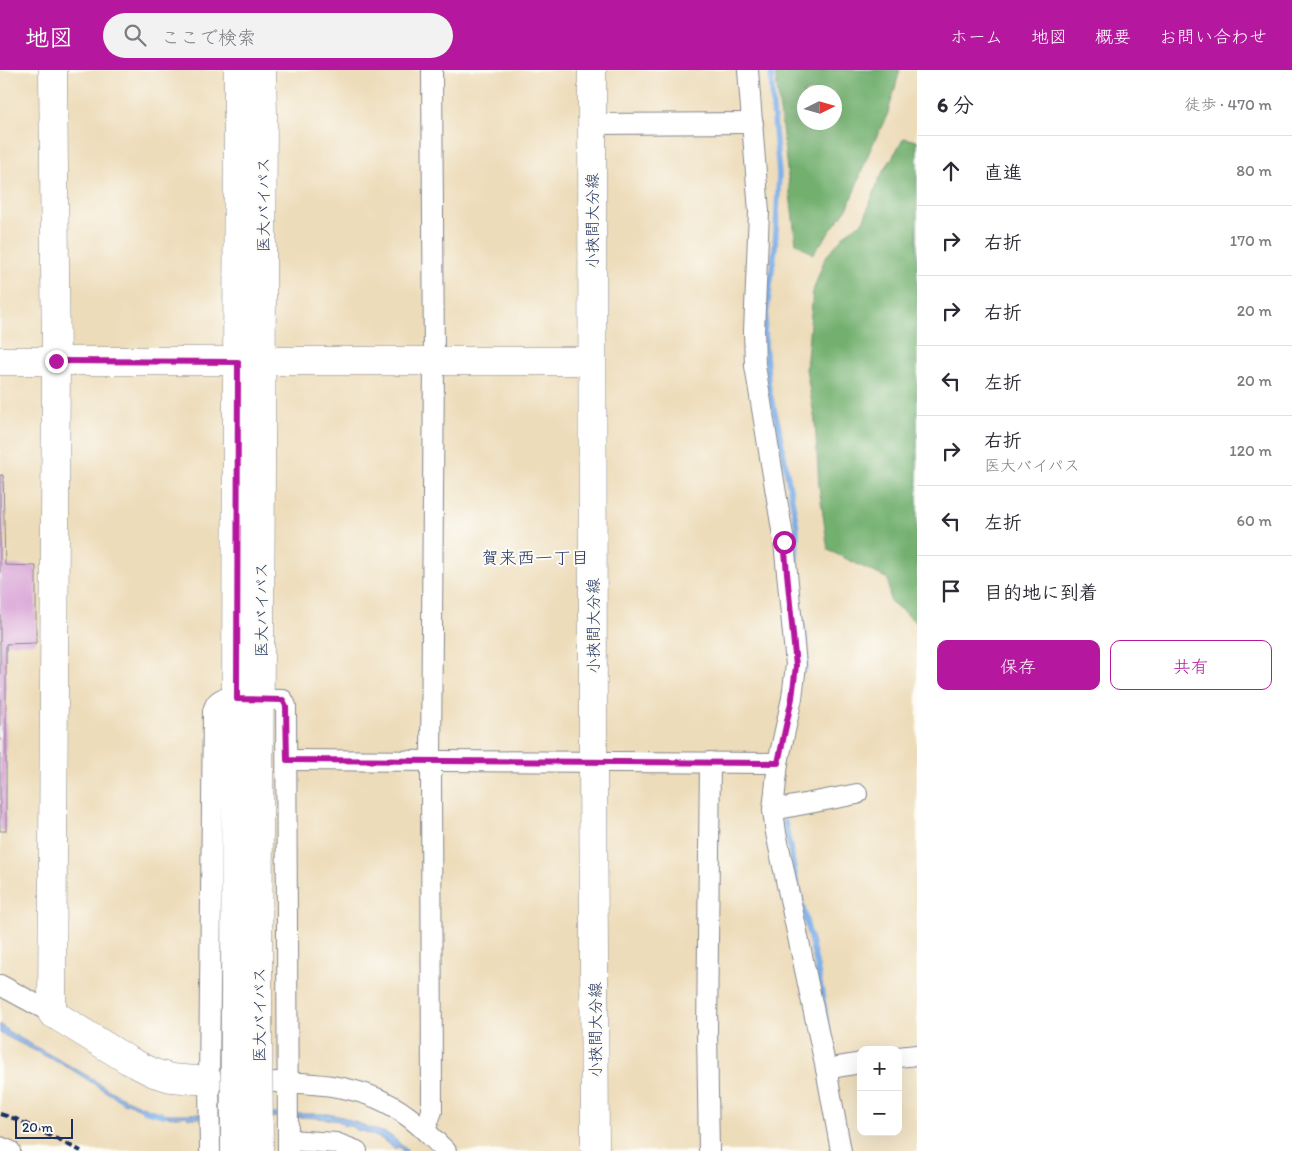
<!DOCTYPE html>
<html lang="ja">
<meta charset="utf-8">
<style>
:root{--surface:#fff;--page:#f2f2f3;--text:#2b2b33;--muted:#7c7c81;--line:#e1e1e2;--accent:#b5179e}
body{margin:0;font-family:Itim,"Klee One",sans-serif;background:var(--page);color:var(--text)}
.controls{position:absolute;right:15px;bottom:15px;display:grid;overflow:hidden;border-radius:10px;box-shadow:0 5px 20px #0002}
.controls button{width:45px;height:45px;display:grid;place-items:center;padding:0;border:0;border-bottom:1px solid var(--line);background:var(--surface);color:var(--text);font:25px sans-serif}
.compass{position:absolute;left:797px;top:15px;width:45px;height:45px;border-radius:50%;background:var(--surface);box-shadow:0 5px 20px #0002;rotate:85deg}
.scale{position:absolute;left:15px;bottom:12px;width:58px;box-sizing:border-box;padding-left:5px;border:2px solid #1b2f5e;border-top:0;font-size:14px;line-height:18px;white-space:nowrap;color:#1b2f5e;-webkit-text-stroke:4px #fdfcf7;paint-order:stroke}
.stop{position:absolute;width:15px;height:15px;margin:-11px;border:4px solid #b5179e;border-radius:50%;background:#fff}
.stop.end{background:#b5179e;border-color:#fff;box-shadow:0 1px 5px #0008}
.list{margin:0;padding:0;list-style:none}
h2{display:flex;justify-content:space-between;align-items:center;height:65px;margin:0;padding:0 20px;font-size:21px}
h2 small{font-size:16px;font-weight:400;color:var(--muted)}
.list li{display:grid;grid-template-columns:32px 1fr auto;gap:15px;align-items:center;box-sizing:border-box;height:70px;padding:0 20px;border-top:1px solid var(--line)}
.list b{display:block;font-size:19px;white-space:nowrap}
.list p{margin:0;font-size:16px;white-space:nowrap;color:var(--muted)}
.list em{font-size:16px;font-style:normal;color:var(--muted)}
.actions{display:flex;gap:10px;padding:15px 20px}
.actions a{flex:1;padding:11px 0;border:1px solid var(--accent);border-radius:10px;text-align:center;font-size:18px;color:var(--accent)}
.actions .main{background:var(--accent);color:#fff}
.icon{flex:none;width:28px;height:28px;fill:none;stroke:currentColor;stroke-width:2;stroke-linecap:round;stroke-linejoin:round}
.map{position:relative;flex:none;width:917px;height:1081px;overflow:hidden}
header{display:flex;align-items:center;gap:30px;box-sizing:border-box;height:70px;padding:0 25px;background:var(--accent);color:#fff}
header strong{font-size:24px}
nav{display:flex;gap:28px;margin-inline-start:auto;font-size:18px}
.search{width:350px;height:45px;background:var(--page);display:flex;align-items:center;gap:12px;box-sizing:border-box;padding:0 18px;border-radius:28px;color:var(--muted);font-size:19px}
main{display:flex}
aside{flex:1;background:var(--surface)}
.map>svg:first-child{display:block}
</style>
<header>
<strong>地図</strong>
<div class="search"><svg class="icon" aria-label="search" viewBox="0 0 24 24"><circle cx="10" cy="10" r="6"/><path d="M15 15l6 6"/></svg>ここで検索</div>
<nav><a>ホーム</a><a>地図</a><a>概要</a><a>お問い合わせ</a></nav>
</header>
<main>
<div class="map">
<svg width="917" height="1081" viewBox="0 0 917 1081">
<rect width="100%" height="100%" fill="#fdfcf7"/>
<filter id="ink" filterUnits="userSpaceOnUse"><feTurbulence type="fractalNoise" baseFrequency=".02" numOctaves="2"/><feDisplacementMap in="SourceGraphic" scale="10" xChannelSelector="R" yChannelSelector="G"/><feConvolveMatrix kernelMatrix="1 2 1 2 8 2 1 2 1" color-interpolation-filters="sRGB"/></filter>
<filter id="wash" filterUnits="userSpaceOnUse"><feTurbulence type="fractalNoise" baseFrequency=".0096" numOctaves="4" result="noise"/><feDisplacementMap in="SourceGraphic" scale="20" xChannelSelector="R" yChannelSelector="G"/><feGaussianBlur stdDeviation="1.12" result="paint"/><feColorMatrix in="noise" values="0 0 0 0 0 0 0 0 0 0 0 0 0 0 0 0 0 1.4 0 .05"/><feComposite in="paint" operator="in"/></filter>
<g filter="url(#wash)">
<rect width="100%" height="100%" fill="#eddcb9"/>
<g fill="#73b070" stroke="#477067" fill-rule="evenodd">
<path d="M776,0H900L888,43L870,80L848,137L813,184L796,173L776,8ZM804,22H834V52H804Z"/>
<path d="M904,68L917,71V553L890,531L888,509L828,480L819,416L815,351L806,299L813,221L825,188L845,164L863,152L879,109Z"/>
</g>
<path fill="#7dafe9" stroke="#4c6fa4" d="M0,954L9,962L88,1006L109,1020L121,1027L149,1039L164,1044H328L342,1047L378,1061L386,1063H385L391,1066L408,1081H402V1079L399,1077H396L395,1079L379,1067H377L361,1060L359,1061L351,1056L343,1055L339,1051L319,1048L299,1047L188,1048L186,1046C174,1049 163,1045 150,1042L152,1044L127,1033L125,1034L71,999L0,963Z"/>
<g fill="none" stroke-linecap="round" stroke-linejoin="round">
<g stroke="#7dafe9" stroke-width="5.5">
<path d="M771,0L773,38L779,104L775,178L764,261L769,321L778,354L797,457L796,496"/>
<path d="M799,540C804,558 809,579 805,598"/>
<path d="M785,752L797,814L817,896L832,980"/>
<path d="M144,1040L164,1045"/>
</g>
</g>
<g id="blocks">
<path fill="#daa8d8" d="M0,405H3L5,495L36,496V573L6,574V761H0Z"/>
</g>
</g>
<g filter="url(#ink)">
<use href="#blocks" fill-opacity="0" stroke="#84868c" stroke-width="1"/>
<g fill="none" stroke-linecap="round" stroke-linejoin="round">
<defs>
<g id="street">
<path d="M748,0L759,142L754,261L755,296L784,472L796,595L792,628L778,693L773,740L776,763L826,999L841,1081"/>
<path d="M592,54L753,53"/>
<path d="M287,690L778,693"/>
<path d="M773,740L857,724"/>
<path d="M0,915L52,943"/>
<path d="M898,987L917,985"/>
<path d="M826,999L861,993"/>
<path d="M274,1012C320,1013 368,1016 406,1045C421,1055 433,1069 446,1081"/>
<path d="M425,1060L432,1041L431,691L434,291L432,0"/>
<path d="M288,1070L336,1073L357,1081"/>
<path d="M0,1077L10,1081"/>
<path d="M210,1081L209,1011L213,641C215,635 216,632 222,629L283,630L286,636L288,1081"/>
<path d="M709,1081L707,962L710,692"/>
</g>
<g id="secondary">
<path d="M53,0L56,291L52,943L128,990L154,1003L171,1008L209,1011"/>
<path d="M592,0L593,691L595,1081"/>
<path d="M0,291H592"/>
<path d="M235,932L238,0"/>
<path d="M258,932L263,44L262,0"/>
</g>
</defs>
<use href="#street" stroke="#84868c" stroke-width="22"/>
<use href="#secondary" stroke="#84868c" stroke-width="29"/>
<use href="#street" stroke="#fff" stroke-width="20"/>
<use href="#secondary" stroke="#fff" stroke-width="28"/>
<path stroke="#1b2f5e" stroke-width="4" stroke-dasharray="8 4" stroke-linecap="butt" d="M0,1044L16,1049L81,1081"/>
<defs>
<g id="secondary-bridge">
<path d="M258,932L259,1081"/>
<path d="M235,1081V932"/>
</g>
</defs>
<use href="#secondary-bridge" stroke="#84868c" stroke-width="29" stroke-linecap="butt"/>
<use href="#secondary-bridge" stroke="#fff" stroke-width="28"/>
</g>
</g>
<g fill="none" stroke-linecap="round" stroke-linejoin="round" filter="url(#ink)">
<path stroke="#b5179e" stroke-width="6" d="M56,291L238,292L237,629L283,630L286,636L287,690L778,693L792,628L796,596L784,472"/>
</g>
<g text-anchor="middle" dominant-baseline="central" stroke-width="4" stroke-linejoin="round" paint-order="stroke">
<g font-size="16" fill="#1b2f5e" stroke="#fdfcf7">
<text transform="translate(263 135) rotate(-90)">医大バイパス</text>
<text transform="translate(592 151) rotate(-90)">小挾間大分線</text>
<text transform="translate(261 540) rotate(-90)">医大バイパス</text>
<text transform="translate(593 556) rotate(-90)">小挾間大分線</text>
<text transform="translate(259 945) rotate(-90)">医大バイパス</text>
<text transform="translate(595 960) rotate(-90)">小挾間大分線</text>
</g>
<g font-size="18" fill="#1b2f5e" stroke="#fdfcf7">
<text x="535" y="488">賀来西一丁目</text>
</g>
</g>
</svg>
<div class="controls">
<button>+</button>
<button>−</button>
</div>
<svg class="compass" viewBox="-18 -18 36 36"><path d="M0-13l5 13h-10z" fill="#e53935"/><path d="M0 13l5-13h-10z" fill="#7c7c81"/></svg>
<div class="scale">20 m</div>
<div class="stop" style="left:784px;top:472px"></div>
<div class="stop end" style="left:56px;top:291px"></div>
</div>
<aside>
<h2>6 分<small>徒歩 · 470 m</small></h2>
<ul class="list">
<li><svg class="icon" aria-label="ahead" viewBox="0 0 24 24"><path d="M12 20V5M6 11l6-6 6 6"/></svg><div><b>直進</b></div><em>80 m</em></li>
<li><svg class="icon" aria-label="right" viewBox="0 0 24 24"><path d="M7 20v-9h11M14 6l5 5-5 5"/></svg><div><b>右折</b></div><em>170 m</em></li>
<li><svg class="icon" aria-label="right" viewBox="0 0 24 24"><path d="M7 20v-9h11M14 6l5 5-5 5"/></svg><div><b>右折</b></div><em>20 m</em></li>
<li><svg class="icon" aria-label="left" viewBox="0 0 24 24"><path d="M17 20v-9H6M10 6l-5 5 5 5"/></svg><div><b>左折</b></div><em>20 m</em></li>
<li><svg class="icon" aria-label="right" viewBox="0 0 24 24"><path d="M7 20v-9h11M14 6l5 5-5 5"/></svg><div><b>右折</b><p>医大バイパス</p></div><em>120 m</em></li>
<li><svg class="icon" aria-label="left" viewBox="0 0 24 24"><path d="M17 20v-9H6M10 6l-5 5 5 5"/></svg><div><b>左折</b></div><em>60 m</em></li>
<li><svg class="icon" aria-label="arrive" viewBox="0 0 24 24"><path d="M6 21V4h12l-3 4 3 4H6"/></svg><div><b>目的地に到着</b></div></li>
</ul>
<div class="actions"><a class="main">保存</a><a>共有</a></div>
</aside>
</main>
